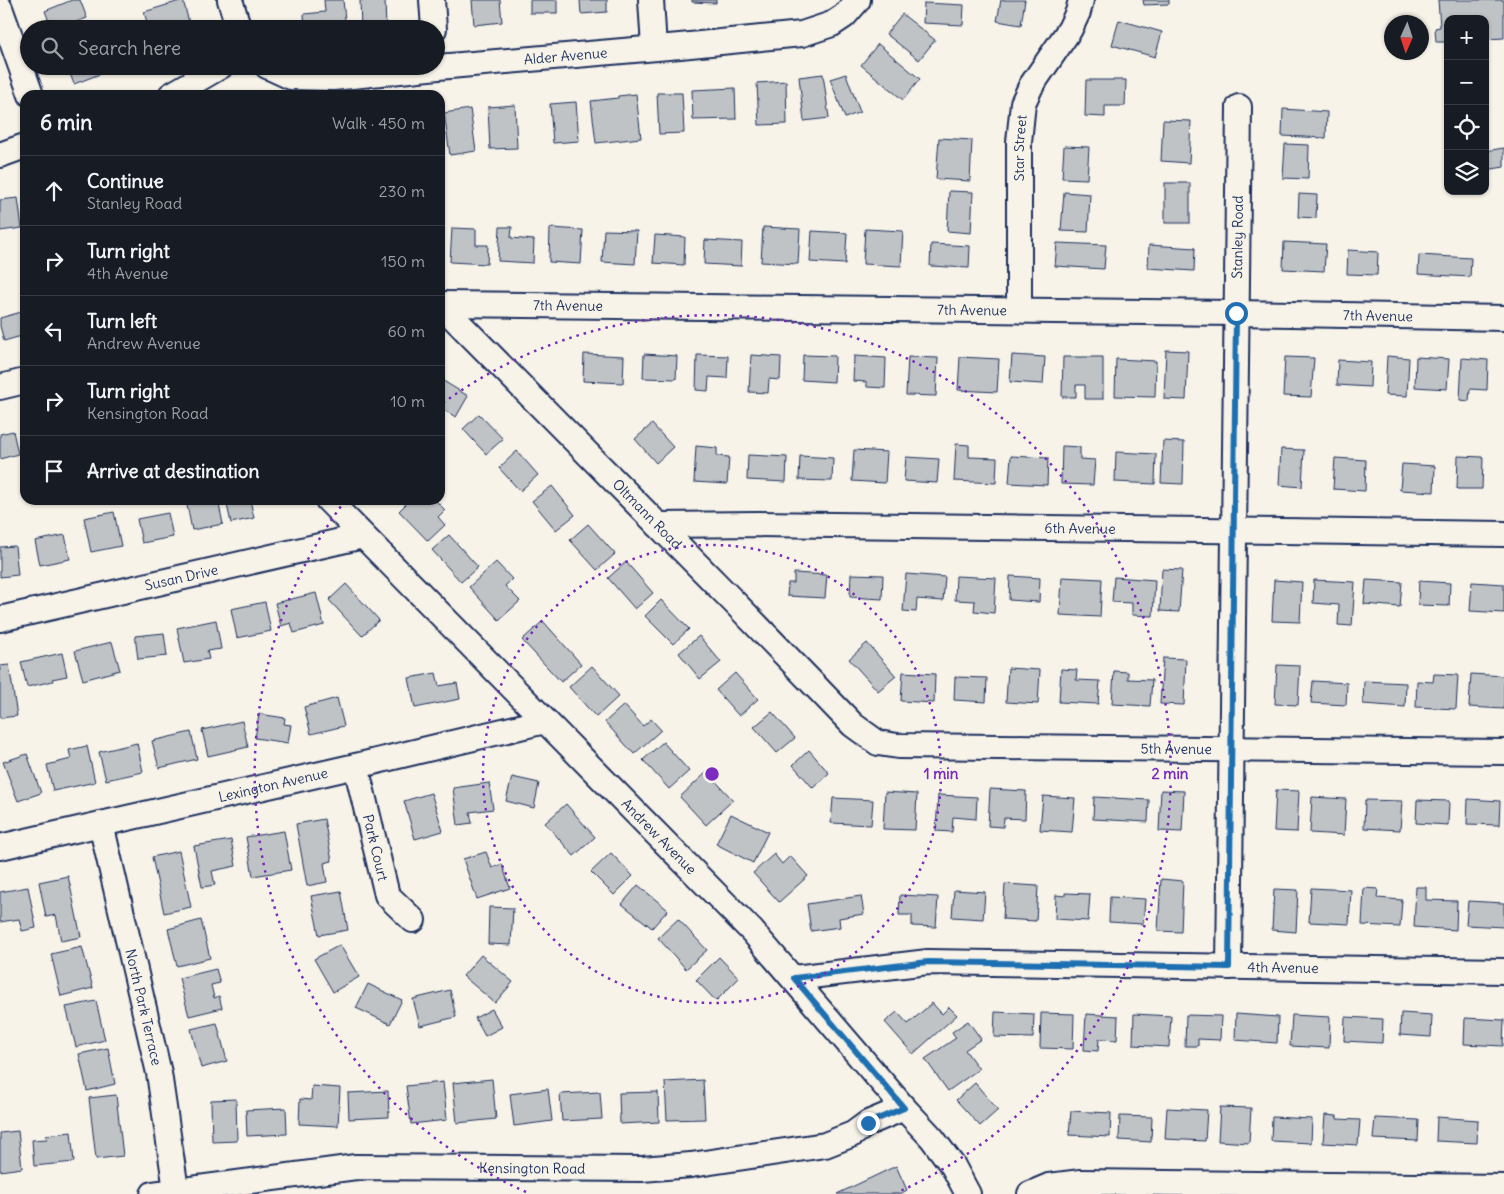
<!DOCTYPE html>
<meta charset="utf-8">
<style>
:root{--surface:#171b24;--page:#242831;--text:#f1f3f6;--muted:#9ea1a6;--line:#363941}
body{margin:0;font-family:Delius,sans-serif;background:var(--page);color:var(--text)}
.controls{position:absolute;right:15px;top:15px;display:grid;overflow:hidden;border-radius:10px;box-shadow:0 1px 4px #0004}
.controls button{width:45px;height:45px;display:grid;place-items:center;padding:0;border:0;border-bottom:1px solid var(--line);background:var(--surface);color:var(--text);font:25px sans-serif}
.compass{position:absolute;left:1384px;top:15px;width:45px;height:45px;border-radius:50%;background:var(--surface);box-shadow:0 1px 4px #0004;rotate:183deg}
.stop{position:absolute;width:15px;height:15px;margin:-11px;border:4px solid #1f6fb2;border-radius:50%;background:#fff}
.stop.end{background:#1f6fb2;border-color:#fff;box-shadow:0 1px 5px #0008}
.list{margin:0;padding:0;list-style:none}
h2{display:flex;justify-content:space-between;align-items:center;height:65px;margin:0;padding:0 20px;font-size:21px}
h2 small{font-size:16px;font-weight:400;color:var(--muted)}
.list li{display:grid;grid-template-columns:32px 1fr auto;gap:15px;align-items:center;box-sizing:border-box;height:70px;padding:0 20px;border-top:1px solid var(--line)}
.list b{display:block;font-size:19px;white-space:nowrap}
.list p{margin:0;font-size:16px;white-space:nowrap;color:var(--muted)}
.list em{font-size:16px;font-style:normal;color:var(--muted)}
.icon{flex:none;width:28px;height:28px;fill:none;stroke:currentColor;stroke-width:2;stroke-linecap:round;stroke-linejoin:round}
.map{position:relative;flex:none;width:1504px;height:1194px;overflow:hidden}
.search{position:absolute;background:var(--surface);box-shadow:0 1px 4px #0004;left:20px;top:20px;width:425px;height:55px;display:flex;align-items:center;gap:12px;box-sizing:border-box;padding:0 18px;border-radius:28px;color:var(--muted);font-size:19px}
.panel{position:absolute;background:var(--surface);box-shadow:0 1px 4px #0004;left:20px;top:90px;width:425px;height:415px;border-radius:15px}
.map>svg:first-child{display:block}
</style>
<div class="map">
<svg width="1504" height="1194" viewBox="0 0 1504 1194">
<rect width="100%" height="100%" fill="#f7f3e8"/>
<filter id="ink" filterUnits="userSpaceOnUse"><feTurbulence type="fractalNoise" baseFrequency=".02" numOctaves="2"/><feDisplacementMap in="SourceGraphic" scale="10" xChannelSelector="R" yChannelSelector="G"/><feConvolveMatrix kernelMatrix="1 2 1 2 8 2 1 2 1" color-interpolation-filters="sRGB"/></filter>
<g filter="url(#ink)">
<g fill="#c0c3c5" stroke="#1b2f5e">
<path d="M72,0H80L87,18L76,22L78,29H52L45,11Z"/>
<path d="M183,0L190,26L180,29H149L144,12Z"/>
<path d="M324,0H343L346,29H305L304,14L325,12Z"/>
<path d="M360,0H385L386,29H361Z"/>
<path d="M472,0H500L502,22L474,25Z"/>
<rect x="530" y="0" width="27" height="13"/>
<path d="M580,0H607V12L581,14Z"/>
<path d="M692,0H716V3L692,2Z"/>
<path d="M1001,0H1025L1021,25L997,21Z"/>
<path d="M1143,0H1169V4L1144,5Z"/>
<path d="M1438,0H1504V38L1485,39V19H1448V42H1436L1435,28L1440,27Z"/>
<path d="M924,3L964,5L963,25L923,23Z"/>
<path d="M902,14L935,40L919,60L886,34Z"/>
<path d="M1119,20L1162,32L1155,57L1112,45Z"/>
<path d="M878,44L920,79L903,100L861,65Z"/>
<path d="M67,66H102L105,72L74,84Z"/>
<path d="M823,74L829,118L804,121L799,77Z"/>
<path d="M846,74L860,112L845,118L830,79Z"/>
<path d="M1086,80H1126L1125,106H1105V117L1085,116Z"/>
<path d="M786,81L787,124L759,125L757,83Z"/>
<path d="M735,88L736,119L693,120L692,90Z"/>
<path d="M657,93H682L684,133L659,134Z"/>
<path d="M636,94L641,138L596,143L591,101L618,98V96Z"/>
<path d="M576,102L579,141L553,143L550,104Z"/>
<path d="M515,105L517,148L490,149L488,107Z"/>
<path d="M470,109L476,151L450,155L444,113Z"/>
<path d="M1283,109L1327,112L1326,138L1282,136Z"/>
<path d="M1163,120L1191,121L1189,163L1161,161Z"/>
<path d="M939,138L972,140L970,181L936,179Z"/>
<path d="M1285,144L1309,145L1308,179L1283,178Z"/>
<path d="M1064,146L1089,147L1087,179L1062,178Z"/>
<path d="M1504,148V167L1486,170L1485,151Z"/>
<rect x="1165" y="183" width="25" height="40"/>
<path d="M949,191L973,192L971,233L947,231Z"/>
<path d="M1064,192L1090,194L1088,232L1061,231Z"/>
<path d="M1299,194L1317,195L1316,218L1298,217Z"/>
<path d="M18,198L22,228L0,231V200Z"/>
<path d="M500,227H512L511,238L534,240L533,263L498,261Z"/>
<path d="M763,227L800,229L798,264L761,262Z"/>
<path d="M452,228L476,229V245H488L487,264L450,262Z"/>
<path d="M550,228L583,230L581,264L549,262Z"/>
<path d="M865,229L903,231L901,266L863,264Z"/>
<path d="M604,230L637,231L635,264L602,262Z"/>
<path d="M812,231L847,233L845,264L810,262Z"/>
<path d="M655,235L685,237L684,265L653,263Z"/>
<path d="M705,240L742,242L741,266L704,264Z"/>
<path d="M1284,242L1326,244L1324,271L1283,269Z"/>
<path d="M1057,243L1106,245L1104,269L1055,266Z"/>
<path d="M931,244L970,246L969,268L930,266Z"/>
<path d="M1149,245L1195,248L1194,271L1148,268Z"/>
<path d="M1348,250L1378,252L1377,275L1347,274Z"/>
<path d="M1419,255L1471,258L1470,277L1418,274Z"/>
<path d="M25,311V335L4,341L0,326V318Z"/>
<path d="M1166,350L1188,351L1186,400L1164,399Z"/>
<path d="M584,354L624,356L623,383L583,381Z"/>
<path d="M644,354L677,356L676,379L643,378Z"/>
<path d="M697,355L728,356L727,378L709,377L708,391L696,390Z"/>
<path d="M751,355L781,357L780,380L769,379L768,393L749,392Z"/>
<path d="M803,355L835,356L834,382L802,380Z"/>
<path d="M1012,355L1045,357L1043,384L1010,382Z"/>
<path d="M854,356L886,358L885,388L867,387V382L853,381Z"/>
<path d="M1387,356L1409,358L1407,396L1385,395Z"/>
<path d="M908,357L938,358L936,396L906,395Z"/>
<path d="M960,357L999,359L997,392L958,390Z"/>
<path d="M1063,357H1103V399H1085V385H1076V397H1062Z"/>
<path d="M1285,357L1314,358L1311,397L1283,396Z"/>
<path d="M1416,357L1449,359L1447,389L1415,387Z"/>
<path d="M1462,358L1488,360L1487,390L1470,389L1469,401L1460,400Z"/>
<path d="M1116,359L1156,361L1155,397L1115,396Z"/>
<path d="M1338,360L1371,362L1370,387L1337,385Z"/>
<path d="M440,379L468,396L456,417L440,408Z"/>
<path d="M479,414L503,439L486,454L463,429Z"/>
<path d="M652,424L673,447L656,463L635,439Z"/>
<path d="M13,431L18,454L0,459V434Z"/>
<path d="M1163,441L1184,442L1183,484L1161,483Z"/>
<path d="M956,444L969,445V457L997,458L996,483L954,481Z"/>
<path d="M696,446L717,448V456L729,457L727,484L694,482Z"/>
<path d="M1062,446L1080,447V459L1095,460L1093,485L1061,484Z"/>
<path d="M1281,449L1304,450L1302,487L1279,485Z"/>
<path d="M854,450L887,452L885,483L852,481Z"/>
<path d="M517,451L538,475L520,491L499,468Z"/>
<path d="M1116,452L1156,454L1155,484L1115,482Z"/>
<path d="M748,455L787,457L786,482L747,480Z"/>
<path d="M800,456L833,458L832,481L799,480Z"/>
<path d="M1011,456L1048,458L1047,485L1009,483Z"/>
<path d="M1458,456L1483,457L1482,489H1457Z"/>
<path d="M906,457L939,459L937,483L904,481Z"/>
<path d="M1335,458L1366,460L1365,491L1333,489Z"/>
<path d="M1402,464L1435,466L1434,492L1400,490Z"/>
<path d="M552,486L575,515L556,530L532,501Z"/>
<path d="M186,500H203L204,503L218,500L223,524L192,530Z"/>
<path d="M226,500H250L254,518L231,523Z"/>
<path d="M410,500H435L445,510L438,517L445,525L428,541L399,511Z"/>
<path d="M114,512L121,546L91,552L84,518Z"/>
<path d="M168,513L173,537L142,543L137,519Z"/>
<path d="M588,524L615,554L597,570L570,540Z"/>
<path d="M65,535L70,559L40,565L35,541Z"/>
<path d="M449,535L478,567L461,582L432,550Z"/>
<path d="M15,546L18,575L0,577V547Z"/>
<path d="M496,562L512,579L505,586L520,601L499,620L469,587Z"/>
<path d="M626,562L653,593L635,609L608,578Z"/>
<path d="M1162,569L1182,570L1179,612L1160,611Z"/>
<path d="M794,573L827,575L825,598L787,596L788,583H794Z"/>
<path d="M851,574L883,575L882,599L850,597Z"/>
<path d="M906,574L945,577L943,601L917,599L916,612L903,611Z"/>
<path d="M956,576L996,578L994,613L974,611L975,601L955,600Z"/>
<path d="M1010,576L1040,578L1039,602L1009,600Z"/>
<path d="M1062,577L1102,579L1100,617L1060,615Z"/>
<path d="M1114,577L1155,580L1153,616L1132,615V603L1112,602Z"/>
<path d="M1274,580L1302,582L1300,622L1272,621Z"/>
<path d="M1314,580L1355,582L1352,626L1338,625L1339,605L1313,603Z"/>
<path d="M1366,580L1402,582L1400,607L1364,604Z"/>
<path d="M1419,581L1450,583L1449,606L1418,605Z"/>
<path d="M1472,582L1504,584V613L1470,611Z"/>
<path d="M346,584L379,620L362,636L329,600Z"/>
<path d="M316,593L324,625L294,633L291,623L281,626L275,603Z"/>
<path d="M661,600L689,629L673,644L645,616Z"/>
<path d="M265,602L271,631L237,638L231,609Z"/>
<path d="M216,620L221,649L207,651L209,659L184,663L177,628Z"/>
<path d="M543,621L581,664L561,682L522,640Z"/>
<path d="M164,633L167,656L138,659L135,636Z"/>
<path d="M699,636L721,662L700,679L679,653Z"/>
<path d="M112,642L120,670L83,680L75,651Z"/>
<path d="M867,643L896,676L878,691L849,659Z"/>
<path d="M62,653L67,676L52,679L53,681L27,687L21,662Z"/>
<path d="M1163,658L1186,659L1184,705L1160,704Z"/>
<path d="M9,665L17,716L0,718V666Z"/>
<path d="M1277,665L1300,666L1298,705L1275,704Z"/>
<path d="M592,666L619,696L596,717L569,687Z"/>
<path d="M1008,668L1040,670L1038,704L1006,702Z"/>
<path d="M1061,669L1077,670L1076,680L1100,681L1098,704L1059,702Z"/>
<path d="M1114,671L1128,672V679L1152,680L1150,706L1112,704Z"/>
<path d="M903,672L935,674L934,703L901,701Z"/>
<path d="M436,673L439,686L457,683L460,699L415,708L409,678Z"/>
<path d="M735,673L758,699L739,716L716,690Z"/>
<path d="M1434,674L1458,675L1456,709L1416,707L1417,681L1433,682Z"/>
<path d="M1471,674L1504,676V709L1469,707Z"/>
<path d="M955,677L987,678L986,702L954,700Z"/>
<path d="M1313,681L1347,683L1346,705L1311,703Z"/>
<path d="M1364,681L1406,683L1405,707L1363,704Z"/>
<path d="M337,698L344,726L311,734L304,707Z"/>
<path d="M624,705L643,726L651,719L661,730L634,754L605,722Z"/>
<path d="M772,712L795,738L777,753L754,727Z"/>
<path d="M259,714L285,718L284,724L291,725L288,743L255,738Z"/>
<path d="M242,721L248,747L208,756L202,730Z"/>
<path d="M191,732L197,759L159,768L152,741Z"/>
<path d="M663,742L689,771L669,789L643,760Z"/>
<path d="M137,743L143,772L106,780L99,752Z"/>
<path d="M87,746L95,782L53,791L47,765L71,759L69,750Z"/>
<path d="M809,750L829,773L813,788L793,765Z"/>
<path d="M27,754L41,793L18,801L3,762Z"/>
<path d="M707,772L733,800L706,825L680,797Z"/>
<path d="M512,777L539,783L534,808L506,801Z"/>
<path d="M489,783L493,809L470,812L472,823L458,825L453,788Z"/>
<path d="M990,789L1026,791L1025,819L1004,818L1003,827L988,826Z"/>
<path d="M1161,790L1184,791L1182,832L1159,831Z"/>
<path d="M1276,790L1299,791L1297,832L1274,831Z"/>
<path d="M885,792L917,794L915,830L883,829Z"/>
<path d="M431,793L443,831L415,839L404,801Z"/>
<path d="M938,795L977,797L976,819L953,817L952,832L936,831Z"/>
<path d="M1043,796L1075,798L1072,832L1040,830Z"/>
<path d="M1094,797L1149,800L1148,822L1093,819Z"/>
<path d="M1312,797L1346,799L1344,835L1310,833Z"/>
<path d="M833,798L873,800L871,825L831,823Z"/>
<path d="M1468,799L1500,801L1499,825L1467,824Z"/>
<path d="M1365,800L1402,801L1400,830L1364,828Z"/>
<path d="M1417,800L1449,801L1448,825L1416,823Z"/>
<path d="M566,804L595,837L574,856L545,823Z"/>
<path d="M731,814L768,832L753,863L716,844Z"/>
<path d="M324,819L332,861L324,863L327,882L307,886L296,824Z"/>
<path d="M284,831L291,870L253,876L246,837Z"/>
<path d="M231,840L236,866L212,871L215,885L202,887L194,846Z"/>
<path d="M179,851L191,907L164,913L152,857Z"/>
<path d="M486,852L492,868L502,864L510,888L477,899L463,859Z"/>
<path d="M611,853L633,876L614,895L591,872Z"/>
<path d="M774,854L782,864L790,856L808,876L779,902L753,873Z"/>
<path d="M68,876L81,937L61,941L56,915L46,917L39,882Z"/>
<path d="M1161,879L1183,881L1181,932L1158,931Z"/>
<path d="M1005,884L1038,886L1036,921L1003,919Z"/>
<path d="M638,885L668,910L652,928L622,904Z"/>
<path d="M28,887L36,928L22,931L19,919L0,922V892Z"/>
<path d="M1416,887H1426V900L1457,901L1456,930L1414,927Z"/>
<path d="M1311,888L1351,890L1349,924L1309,922Z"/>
<path d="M1364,888L1378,889L1377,898L1402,900L1400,927L1362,925Z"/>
<path d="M1274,889L1298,890L1296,932L1272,930Z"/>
<path d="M954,890L985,892L983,919L952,917Z"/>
<path d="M341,891L348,930L319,935L311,896Z"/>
<path d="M1065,893L1090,894L1088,921L1055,919L1056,895L1065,896Z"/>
<path d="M900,895L938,897L936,927L912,926V915H899Z"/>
<path d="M861,896L864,914L839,918L840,927L811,931L807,904Z"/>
<path d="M1110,897L1145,899L1143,924L1109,922Z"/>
<path d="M1468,901L1504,903V927L1466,925Z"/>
<path d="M489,907L513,908L511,945L488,944Z"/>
<path d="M678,919L707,950L686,969L658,938Z"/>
<path d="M201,920L210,958L177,966L168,929Z"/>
<path d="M340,945L359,977L333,992L314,959Z"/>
<path d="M82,947L93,988L61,996L51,954Z"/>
<path d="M481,955L513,982L495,1003L463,976Z"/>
<path d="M719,957L739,978L716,1001L696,980Z"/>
<path d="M216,969L220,983L211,985L214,998L219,996L222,1008L189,1016L179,978Z"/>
<path d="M368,984L402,1000L390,1024L356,1008Z"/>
<path d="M450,990L456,1017L420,1026L413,999Z"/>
<path d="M96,1001L105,1040L76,1047L66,1007Z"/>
<path d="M932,1003L942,1014L949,1007L957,1015L913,1054L885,1022L897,1012L908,1024Z"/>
<path d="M492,1009L502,1027L485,1036L475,1018Z"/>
<path d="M995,1012L1034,1014L1033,1038L994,1037Z"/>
<path d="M1041,1013L1074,1014L1073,1049L1040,1048Z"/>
<path d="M1401,1013L1432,1015L1431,1037L1400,1035Z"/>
<path d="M1086,1014L1118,1016L1117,1040L1099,1039L1098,1051L1084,1050Z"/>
<path d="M1134,1014L1171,1016L1169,1047L1133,1045Z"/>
<path d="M1236,1014L1278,1017L1277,1043L1235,1040Z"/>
<path d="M1186,1015L1221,1016L1220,1040L1198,1039V1046H1185Z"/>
<path d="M1292,1015L1330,1017L1329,1048L1290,1046Z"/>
<path d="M1345,1017L1383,1019L1382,1043L1344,1041Z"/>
<path d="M1465,1018L1504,1020L1503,1046L1464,1044Z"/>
<path d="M968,1021L981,1039L965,1050L979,1069L948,1091L925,1059L956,1038L952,1032Z"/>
<path d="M217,1023L227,1061L201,1068L191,1029Z"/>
<path d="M108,1048L115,1084L87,1091L79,1054Z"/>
<path d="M492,1079L496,1119L457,1123L453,1083Z"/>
<path d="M703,1080L705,1119L667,1120L665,1082Z"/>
<path d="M443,1082L447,1120L411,1124L406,1086Z"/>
<path d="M975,1083L998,1110L980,1126L956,1100Z"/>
<path d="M312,1086L340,1088L338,1126L299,1124L300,1099L311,1100Z"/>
<path d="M548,1089L552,1121L514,1126L510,1094Z"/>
<path d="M388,1091L389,1117L349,1119L348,1093Z"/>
<path d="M600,1092L602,1119L562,1121L560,1094Z"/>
<path d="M658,1092L659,1122L620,1124L619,1093Z"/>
<path d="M116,1095L123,1156L96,1159L89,1098Z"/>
<path d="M236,1099L237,1141L212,1142L211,1100Z"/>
<path d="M1220,1107L1251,1108L1249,1143L1218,1141Z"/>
<path d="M286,1108L287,1134L247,1136L246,1110Z"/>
<path d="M1167,1108L1207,1110L1205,1141L1165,1139Z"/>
<path d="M1071,1111L1111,1113L1110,1137L1069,1135Z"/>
<path d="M1325,1115L1337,1116V1119L1360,1120L1358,1145L1323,1143Z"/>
<path d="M1120,1116L1152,1117L1151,1142L1119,1140Z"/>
<path d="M1272,1117L1312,1119L1311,1143L1271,1141Z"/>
<path d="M1437,1117L1478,1120L1477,1143L1436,1141Z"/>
<path d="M1375,1118L1419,1120L1418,1141L1373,1139Z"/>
<path d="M18,1131L22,1168L0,1171V1133Z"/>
<path d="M71,1132L74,1162L34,1166L32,1140L47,1139L46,1135Z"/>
<path d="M896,1166L907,1190L900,1194H837Z"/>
</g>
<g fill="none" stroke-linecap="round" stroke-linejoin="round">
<defs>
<g id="minor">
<path d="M230,0L239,29"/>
<path d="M432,0L434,29"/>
<path d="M651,0L654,47"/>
<path d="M0,8L31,95"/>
<path id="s1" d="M267,66L291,77L333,78L438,67L680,46L802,34L832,24L844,16L858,0"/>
<path d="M171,95L221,66"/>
<path d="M0,155L25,146"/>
<path id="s2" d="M440,304L735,603L853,725L878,743L898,746L1504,752"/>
<path id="s3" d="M440,304L1235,313L1504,318"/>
<path id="s4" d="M1019,310V142L1023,103L1031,86L1070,29L1078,12L1081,0"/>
<path d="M0,387L25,381"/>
<path id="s5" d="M328,500L752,931L904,1108L932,1138L953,1166L968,1194"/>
<path id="s6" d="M658,525L758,524L1504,534"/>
<path id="s7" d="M0,619L363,536"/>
<path id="s8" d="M356,766L387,895L413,920"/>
<path id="s9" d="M101,824L159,1073L176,1190"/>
<path id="s10" d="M0,847L356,766L545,721"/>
<path id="s11" d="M1229,967L1239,107"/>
<path id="s12" d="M794,978L928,962L1504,971"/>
<path id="s13" d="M153,1194L356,1167L642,1169L691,1165L825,1145L853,1134L868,1123L904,1108"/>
<path d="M1030,1194L1049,1186L1081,1182L1504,1187"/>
</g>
</defs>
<use href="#minor" stroke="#1b2f5e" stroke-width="28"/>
<use href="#minor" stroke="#f7f3e8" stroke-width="24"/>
</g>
</g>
<g fill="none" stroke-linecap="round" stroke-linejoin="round" filter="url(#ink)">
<path stroke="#1f6fb2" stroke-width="6" d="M868,1123L904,1108L794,978L928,962L1229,967L1236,313"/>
</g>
<g fill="none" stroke="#7b2cbf" stroke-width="2.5" stroke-dasharray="2.5 5">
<circle cx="712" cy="774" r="229"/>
<path d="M526 1192A458 458 0 0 1 344 502M443 403A458 458 0 1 1 898 1192"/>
</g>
<g text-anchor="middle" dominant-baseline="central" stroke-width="4.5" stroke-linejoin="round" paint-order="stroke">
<g font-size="14" fill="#1b2f5e" stroke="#f7f3e8">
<text stroke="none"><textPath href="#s1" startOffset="302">Alder Avenue</textPath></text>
<text stroke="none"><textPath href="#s4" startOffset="162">Star Street</textPath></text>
<text stroke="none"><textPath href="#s11" startOffset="730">Stanley Road</textPath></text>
<text stroke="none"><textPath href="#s3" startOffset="128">7th Avenue</textPath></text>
<text stroke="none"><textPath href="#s3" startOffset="532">7th Avenue</textPath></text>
<text stroke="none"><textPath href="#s3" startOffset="938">7th Avenue</textPath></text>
<text stroke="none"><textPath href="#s2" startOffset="295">Oltmann Road</textPath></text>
<text stroke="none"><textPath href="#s6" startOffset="422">6th Avenue</textPath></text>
<text stroke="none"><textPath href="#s7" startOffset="186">Susan Drive</textPath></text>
<text stroke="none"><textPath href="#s2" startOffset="919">5th Avenue</textPath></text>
<text stroke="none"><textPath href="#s10" startOffset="280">Lexington Avenue</textPath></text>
<text stroke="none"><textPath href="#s5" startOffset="472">Andrew Avenue</textPath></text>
<text stroke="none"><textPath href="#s8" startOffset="84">Park Court</textPath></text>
<text stroke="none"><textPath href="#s12" startOffset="490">4th Avenue</textPath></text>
<text stroke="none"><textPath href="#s9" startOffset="188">North Park Terrace</textPath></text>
<text stroke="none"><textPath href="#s13" startOffset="381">Kensington Road</textPath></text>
</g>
</g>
<circle cx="712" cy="774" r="8" fill="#7b2cbf" stroke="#f7f3e8" stroke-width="2.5"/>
<g font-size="15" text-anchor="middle" font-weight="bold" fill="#7b2cbf" stroke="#f7f3e8" stroke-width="4.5" stroke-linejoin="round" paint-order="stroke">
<text x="941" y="779">1 min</text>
<text x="1170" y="779">2 min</text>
</g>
</svg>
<div class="controls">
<button>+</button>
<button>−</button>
<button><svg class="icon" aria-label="locate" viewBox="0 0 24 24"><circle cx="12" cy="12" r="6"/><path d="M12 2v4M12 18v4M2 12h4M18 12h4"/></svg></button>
<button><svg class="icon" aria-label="layers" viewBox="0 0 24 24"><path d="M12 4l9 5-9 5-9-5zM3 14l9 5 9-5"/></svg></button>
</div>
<svg class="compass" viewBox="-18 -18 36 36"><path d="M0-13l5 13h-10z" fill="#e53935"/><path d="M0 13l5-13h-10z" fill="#9ea1a6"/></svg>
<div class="stop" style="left:1236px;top:313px"></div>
<div class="stop end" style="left:868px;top:1123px"></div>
<div class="search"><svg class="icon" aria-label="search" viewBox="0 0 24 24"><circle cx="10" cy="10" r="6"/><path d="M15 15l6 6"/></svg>Search here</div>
<section class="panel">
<h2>6 min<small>Walk · 450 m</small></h2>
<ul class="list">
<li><svg class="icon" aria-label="ahead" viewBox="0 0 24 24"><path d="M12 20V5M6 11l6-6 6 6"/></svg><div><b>Continue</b><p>Stanley Road</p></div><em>230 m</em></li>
<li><svg class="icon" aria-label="right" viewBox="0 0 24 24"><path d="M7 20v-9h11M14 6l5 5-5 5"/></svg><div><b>Turn right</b><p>4th Avenue</p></div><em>150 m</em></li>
<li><svg class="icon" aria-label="left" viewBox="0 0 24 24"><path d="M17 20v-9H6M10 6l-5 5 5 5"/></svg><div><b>Turn left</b><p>Andrew Avenue</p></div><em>60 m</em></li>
<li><svg class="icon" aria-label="right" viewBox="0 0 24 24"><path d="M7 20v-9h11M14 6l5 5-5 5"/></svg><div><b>Turn right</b><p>Kensington Road</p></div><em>10 m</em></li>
<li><svg class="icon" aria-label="arrive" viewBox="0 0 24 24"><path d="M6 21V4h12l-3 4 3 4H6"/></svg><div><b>Arrive at destination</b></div></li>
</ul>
</section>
</div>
